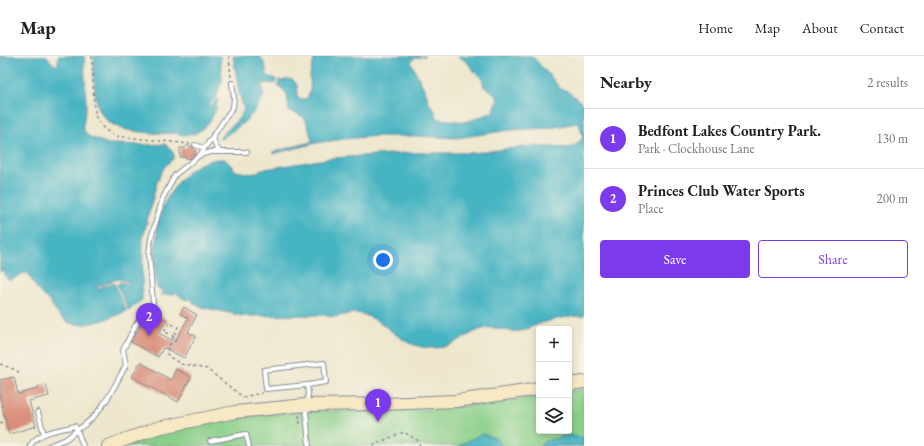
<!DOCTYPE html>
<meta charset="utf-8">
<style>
:root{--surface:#fff;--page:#f6f6f6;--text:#222;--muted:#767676;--line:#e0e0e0;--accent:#7c3aed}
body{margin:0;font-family:"EB Garamond",serif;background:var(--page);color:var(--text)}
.controls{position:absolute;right:12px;bottom:12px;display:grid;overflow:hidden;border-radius:4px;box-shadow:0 2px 6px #0003}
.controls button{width:36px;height:36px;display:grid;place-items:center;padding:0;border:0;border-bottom:1px solid var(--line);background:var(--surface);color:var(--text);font:20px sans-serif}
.you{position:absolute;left:383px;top:204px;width:14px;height:14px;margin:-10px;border:3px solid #fff;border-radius:50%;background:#1a73e8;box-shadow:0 0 0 6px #1a73e833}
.badge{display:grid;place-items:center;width:26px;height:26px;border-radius:50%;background:var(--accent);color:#fff;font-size:13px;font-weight:700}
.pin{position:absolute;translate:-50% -33px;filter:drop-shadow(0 1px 2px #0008)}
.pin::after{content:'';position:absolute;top:21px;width:14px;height:12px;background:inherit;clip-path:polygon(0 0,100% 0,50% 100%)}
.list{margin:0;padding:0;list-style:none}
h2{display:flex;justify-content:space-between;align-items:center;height:52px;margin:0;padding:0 16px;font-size:17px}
h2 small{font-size:13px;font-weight:400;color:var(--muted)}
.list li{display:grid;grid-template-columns:26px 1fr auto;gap:12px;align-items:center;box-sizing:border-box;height:60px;padding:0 16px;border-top:1px solid var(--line)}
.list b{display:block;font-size:15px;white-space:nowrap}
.list p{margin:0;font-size:13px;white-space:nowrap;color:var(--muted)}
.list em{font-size:13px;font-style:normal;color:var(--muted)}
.actions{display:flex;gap:8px;padding:12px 16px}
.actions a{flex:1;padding:9px 0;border:1px solid var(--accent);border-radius:4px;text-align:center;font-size:14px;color:var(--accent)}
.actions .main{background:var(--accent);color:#fff}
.icon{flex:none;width:22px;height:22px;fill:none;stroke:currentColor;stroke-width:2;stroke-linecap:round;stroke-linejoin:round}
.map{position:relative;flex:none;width:584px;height:390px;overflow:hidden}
header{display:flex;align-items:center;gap:24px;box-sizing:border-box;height:56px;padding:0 20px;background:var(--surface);border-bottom:1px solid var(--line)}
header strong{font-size:19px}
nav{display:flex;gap:22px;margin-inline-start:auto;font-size:14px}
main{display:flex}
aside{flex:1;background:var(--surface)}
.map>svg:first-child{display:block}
</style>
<header>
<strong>Map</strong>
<nav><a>Home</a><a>Map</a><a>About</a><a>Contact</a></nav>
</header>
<main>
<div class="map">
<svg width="584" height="390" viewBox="0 0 584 390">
<rect width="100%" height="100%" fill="#f7f3e8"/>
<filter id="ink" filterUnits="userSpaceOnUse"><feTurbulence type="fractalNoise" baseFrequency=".025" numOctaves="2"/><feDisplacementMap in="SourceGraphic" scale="8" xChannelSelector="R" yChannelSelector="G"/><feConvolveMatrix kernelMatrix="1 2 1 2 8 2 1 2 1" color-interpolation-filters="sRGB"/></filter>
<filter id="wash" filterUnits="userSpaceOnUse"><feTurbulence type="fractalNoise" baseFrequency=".012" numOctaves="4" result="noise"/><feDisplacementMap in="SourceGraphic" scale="16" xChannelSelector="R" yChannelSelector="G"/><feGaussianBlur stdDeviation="0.9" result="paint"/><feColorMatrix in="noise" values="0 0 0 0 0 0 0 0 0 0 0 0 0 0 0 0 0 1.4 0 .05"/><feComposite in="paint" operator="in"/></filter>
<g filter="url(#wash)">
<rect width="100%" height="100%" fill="#eee7cd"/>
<path fill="#8acf89" stroke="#527f74" d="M584,333V390H124C186,367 255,357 321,355C344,354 367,356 391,355C441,353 490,348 539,340V375H569V335Z"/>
<g fill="#47b4c2" stroke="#317290">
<path d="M0,0H47L51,6L57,10L58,8V0H84L86,49L83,70L84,75L88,80L108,88L150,89L165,88L171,93L174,99L173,103L165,110L160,119L156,129L143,182L142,244L128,254L117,228H119L120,226L129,228L130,226L118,223L97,230L99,234H101L100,231L114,227L126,255C111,262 79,275 64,264C56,258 54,251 48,244C46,242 43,240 41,238C36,232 32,225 28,217H24L9,225L3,217L5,215L4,213L0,216Z"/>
<path d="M94,0H220L222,24L217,38V41L208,49L210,50L218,43C216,62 199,86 177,77C169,78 160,77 152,77C130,75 106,74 98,50C93,36 94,15 94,0Z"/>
<path d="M233,0H260C261,3 264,6 265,9C269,20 262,18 276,23L275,28L269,27L263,28L262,32L264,39C254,61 240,70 221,83L219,82L240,61L244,54L239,36Z"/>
<path d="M315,0H425L414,2L411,6L427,39L428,46L434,53L437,62L440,63L466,66L491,57L493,55L498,43L492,35L484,31L482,21L475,16L467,6L458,0H532L551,21L558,30L561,33L568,35L584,49V260C568,260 554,263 539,268C533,270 526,274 519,275C508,277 497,270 486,272C467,276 454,292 435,292C401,293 391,268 365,259C348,253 339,265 323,259L243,260L202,251L194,248L191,242L189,244L184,243L175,236L174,238L161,239L162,234L157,232C155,215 154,197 157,180C158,178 156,174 157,171C160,151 170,135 184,120C194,109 209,102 225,103L236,115L251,118L265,113L333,102L405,97H474L532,90L567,92L574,90L583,82L580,70L577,67L550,72L510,74L457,82L417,80H378L344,83L316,87L273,98V96L311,86L312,83C310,79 307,64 304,62C301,59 294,57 289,55L287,38L278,29L279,24L283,25L287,23L293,24L297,29V41L301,43H306C312,35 310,29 310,20C310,14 314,6 315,0Z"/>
<path d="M482,378L498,383L501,390H458Z"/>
<path d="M568,379L584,382V390H540L543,386Z"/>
</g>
<g id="blocks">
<g fill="#d98f7a">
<path d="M188,89L195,93V98L189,103L184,101H180V92H185Z"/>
<path d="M184,251L197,259L188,276L196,280L184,302L165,292L164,293L163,292L158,301L131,286L141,268L145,270L153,256L167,264L159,277L175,286L188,262L180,258Z"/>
<path d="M140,306L171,324L176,313L191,321L178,346L132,321Z"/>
<path d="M14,321L18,338L38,333V331L46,329L49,340L29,345L36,370L9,378L0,342V324Z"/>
</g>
</g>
</g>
<g filter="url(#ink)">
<use href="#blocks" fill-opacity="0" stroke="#848b96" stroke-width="1"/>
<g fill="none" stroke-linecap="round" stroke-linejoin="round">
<defs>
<g id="service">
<path d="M213,79C214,86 215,91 220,96"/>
<path d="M195,89L204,92"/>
<path d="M200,99L233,51L234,42L232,27"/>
<path d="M307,329L326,326L324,307L264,314L266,333L307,329L308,337L306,355L309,390"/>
<path d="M38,356L44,378"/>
<path d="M210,385L246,378L249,390"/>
<path d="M30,390C38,375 61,374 75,370L77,374L66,383L48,390"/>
<path d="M83,390L77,374C101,360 113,333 126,309L123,294L136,268L150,252L153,247L149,197L151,182L163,142L175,119L200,99L211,96H247"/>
</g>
<g id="secondary">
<path d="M569,328L584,326"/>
<path d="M108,390L157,372L235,356L306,349L383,348L456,345L539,333"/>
</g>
</defs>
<use href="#service" stroke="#848b96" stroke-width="6"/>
<use href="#secondary" stroke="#848b96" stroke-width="14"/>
<g stroke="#848b96" stroke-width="1.5" stroke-dasharray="3 3" stroke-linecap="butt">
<path d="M92,0L94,50L96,61L104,73L115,80L190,88"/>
<path d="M229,0L231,22"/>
<path d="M174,281L164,275L169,267L178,271L166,297L171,302L181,308L207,313L243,341L262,337"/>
<path d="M0,308L16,314L21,318"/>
<path d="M299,359L300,369"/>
<path d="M0,367L6,365"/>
<path d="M373,390L380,386L404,376L420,386L419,390"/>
</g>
<use href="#service" stroke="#fff" stroke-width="4"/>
<use href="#secondary" stroke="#f6e9c3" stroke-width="12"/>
</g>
</g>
</svg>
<div class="controls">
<button>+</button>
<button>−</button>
<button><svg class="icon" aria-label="layers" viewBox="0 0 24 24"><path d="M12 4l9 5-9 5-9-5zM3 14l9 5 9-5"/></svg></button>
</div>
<div class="you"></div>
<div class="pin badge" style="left:378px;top:366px">1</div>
<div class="pin badge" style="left:149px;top:280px">2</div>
</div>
<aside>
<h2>Nearby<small>2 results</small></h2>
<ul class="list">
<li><span class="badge">1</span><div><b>Bedfont Lakes Country Park.</b><p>Park · Clockhouse Lane</p></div><em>130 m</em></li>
<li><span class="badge">2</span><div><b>Princes Club Water Sports</b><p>Place</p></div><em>200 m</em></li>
</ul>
<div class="actions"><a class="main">Save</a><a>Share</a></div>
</aside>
</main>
